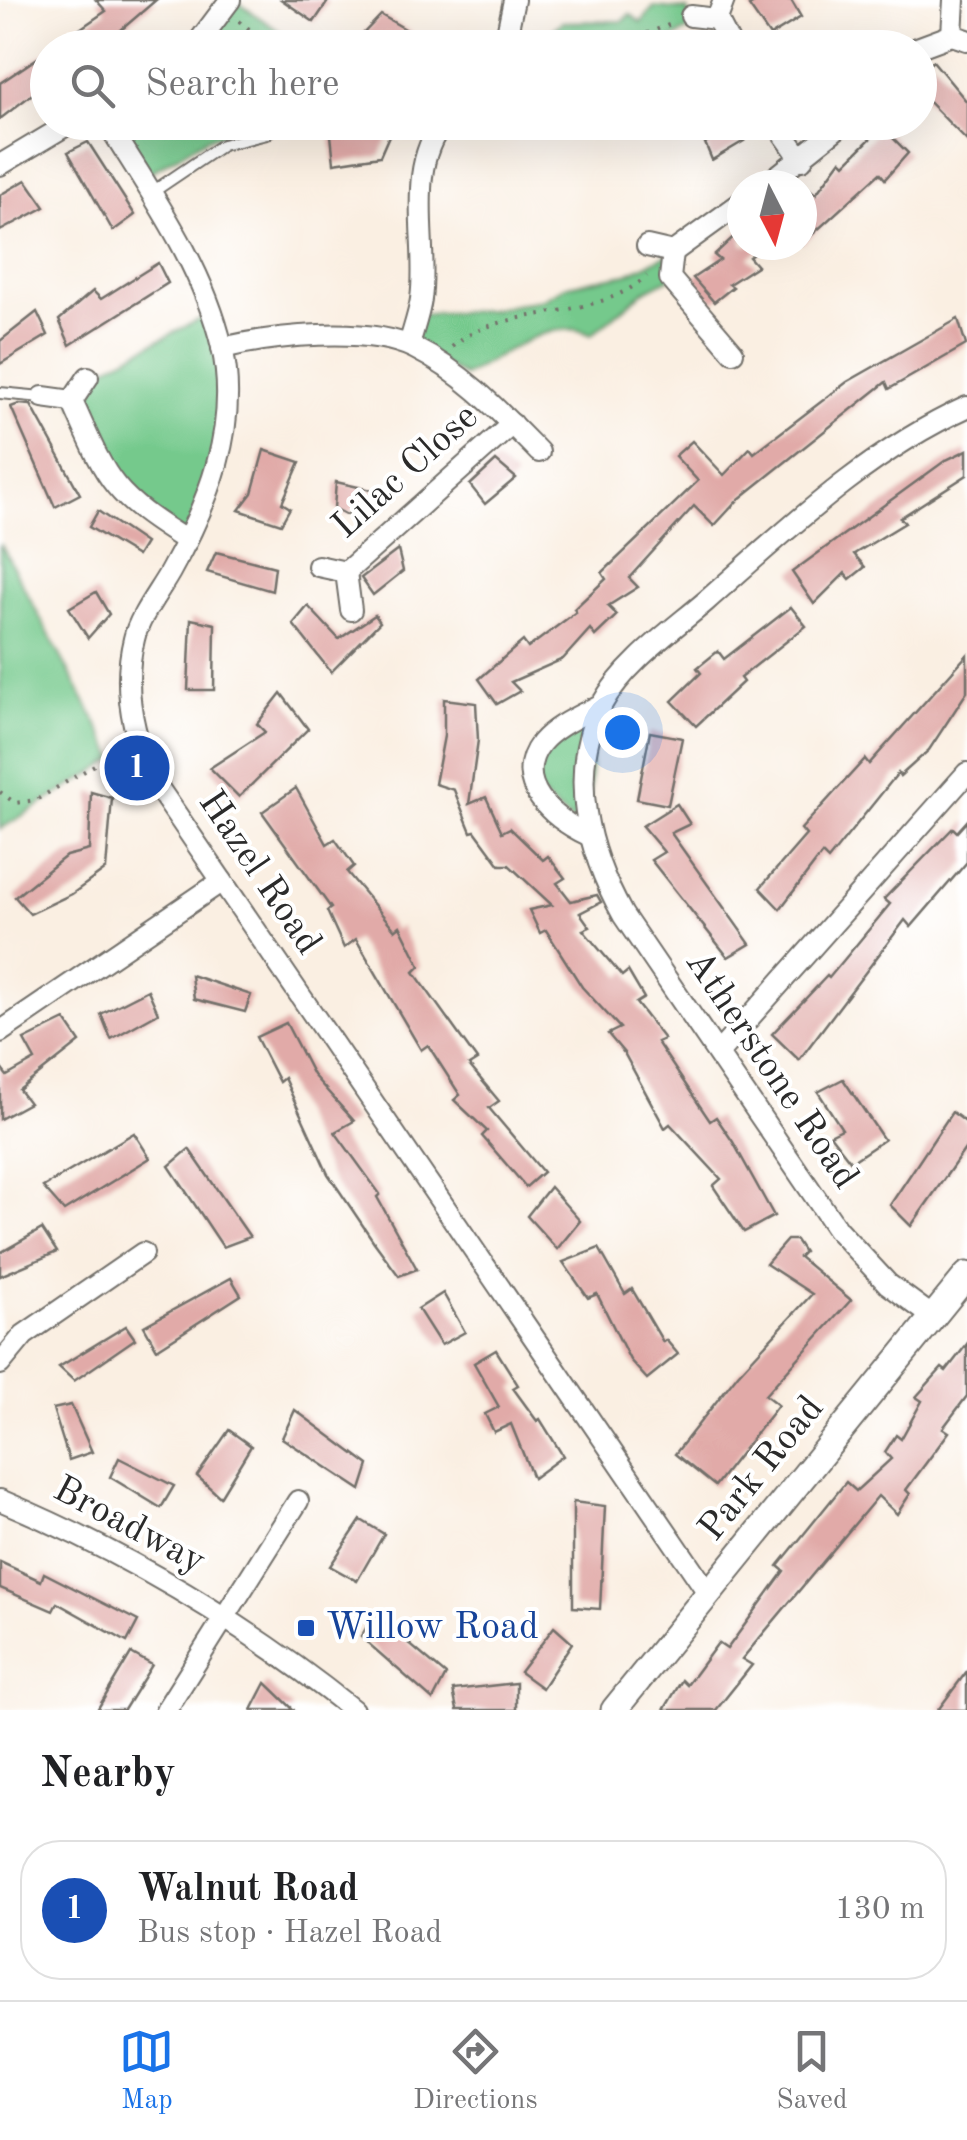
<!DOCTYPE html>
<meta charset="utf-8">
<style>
:root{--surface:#fff;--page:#f2f2f2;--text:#202124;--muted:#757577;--line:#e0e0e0;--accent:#1a73e8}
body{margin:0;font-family:"Old Standard TT",serif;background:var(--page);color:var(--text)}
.compass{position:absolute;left:727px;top:170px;width:90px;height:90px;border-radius:50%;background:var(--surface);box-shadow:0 10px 40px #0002;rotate:174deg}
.you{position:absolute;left:622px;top:732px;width:35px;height:35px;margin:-25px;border:8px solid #fff;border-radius:50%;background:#1a73e8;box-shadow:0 0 0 15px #1a73e833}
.badge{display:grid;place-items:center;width:65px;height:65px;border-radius:50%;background:var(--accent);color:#fff;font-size:32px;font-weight:700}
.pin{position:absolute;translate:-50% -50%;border:5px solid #fff;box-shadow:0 2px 10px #0006}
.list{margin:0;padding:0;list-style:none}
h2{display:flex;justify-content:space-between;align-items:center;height:130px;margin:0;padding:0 40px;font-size:42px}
h2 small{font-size:32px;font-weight:400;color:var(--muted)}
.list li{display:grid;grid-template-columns:65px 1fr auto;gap:30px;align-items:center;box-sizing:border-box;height:140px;margin:0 20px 20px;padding:0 20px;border:2px solid var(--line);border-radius:40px}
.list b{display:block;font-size:38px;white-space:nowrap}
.list p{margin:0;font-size:32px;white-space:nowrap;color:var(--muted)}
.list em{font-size:32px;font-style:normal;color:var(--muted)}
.icon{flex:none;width:55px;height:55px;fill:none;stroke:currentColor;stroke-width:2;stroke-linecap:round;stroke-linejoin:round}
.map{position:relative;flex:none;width:967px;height:1710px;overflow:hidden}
.search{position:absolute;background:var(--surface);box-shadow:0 10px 40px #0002;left:30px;right:30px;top:30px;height:110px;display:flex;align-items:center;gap:25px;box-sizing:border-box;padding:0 35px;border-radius:55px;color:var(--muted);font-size:38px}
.sheet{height:290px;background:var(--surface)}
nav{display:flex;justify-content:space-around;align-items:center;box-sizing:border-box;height:140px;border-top:2px solid var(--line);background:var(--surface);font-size:28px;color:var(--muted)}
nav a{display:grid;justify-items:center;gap:5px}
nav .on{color:var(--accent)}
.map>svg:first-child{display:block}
</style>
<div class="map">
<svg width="967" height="1710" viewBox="0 0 967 1710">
<rect width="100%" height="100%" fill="#fff"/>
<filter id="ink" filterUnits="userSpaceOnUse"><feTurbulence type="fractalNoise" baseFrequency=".01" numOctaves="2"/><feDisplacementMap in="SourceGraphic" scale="20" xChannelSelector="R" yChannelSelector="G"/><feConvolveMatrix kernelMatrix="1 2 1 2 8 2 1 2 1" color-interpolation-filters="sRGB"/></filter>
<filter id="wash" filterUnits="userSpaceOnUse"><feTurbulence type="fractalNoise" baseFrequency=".0048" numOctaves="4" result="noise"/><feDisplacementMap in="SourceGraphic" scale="40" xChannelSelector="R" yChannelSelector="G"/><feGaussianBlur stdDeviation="2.25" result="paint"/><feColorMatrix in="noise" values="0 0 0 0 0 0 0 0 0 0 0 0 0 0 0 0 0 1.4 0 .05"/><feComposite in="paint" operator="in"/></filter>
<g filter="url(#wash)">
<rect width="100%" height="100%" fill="#faefe2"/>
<g fill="#75c98c" stroke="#507a5c" stroke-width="2.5">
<path d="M234,0L302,47L194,48Z"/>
<path d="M654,7L687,10L694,27L658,47L531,48L562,22L623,21L630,14L641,23Z"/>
<path d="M107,123H271L207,138L141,178Z"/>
<path d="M673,252L670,278L643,292L591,335C554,313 497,359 464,376L409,345L417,315L489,310L543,299L568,285L627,274Z"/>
<path d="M210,314L225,427L187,541L130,505L72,401L88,377Z"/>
<path d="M0,543L116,759L0,829Z"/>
<path d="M602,704L592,739L588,835L533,789L542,742Z"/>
</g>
<g id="blocks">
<g fill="#e1aaa8">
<path d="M96,0H156L100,48H52L106,11Z"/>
<path d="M282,0H329L314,22Z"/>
<path d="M759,0H791L801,17L770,36L749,6Z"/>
<path d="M381,15L412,33L397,48H376L359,38Z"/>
<path d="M48,51V82L0,119V83Z"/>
<path d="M933,61L967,102V141L920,93V72Z"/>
<path d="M732,127L744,141L712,160L705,143Z"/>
<path d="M882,127L908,153L885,179L880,173L802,244V184L816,194L841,160L845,164Z"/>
<path d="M391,131L380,156L334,163L331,135Z"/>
<path d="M88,142L135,215L113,231L68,152Z"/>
<path d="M26,180L45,207L0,231V195Z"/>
<path d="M742,229V245H766L749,257L757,266L729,284L733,287L714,302L693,278L720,260L714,255Z"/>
<path d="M158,263L168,283L70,345L59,320L93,291L101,299Z"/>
<path d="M37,312L48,335L0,364V341Z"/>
<path d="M958,319L966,345L889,389L886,382L739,499L714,526L694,506L629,578L638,587L608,606L617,615L595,636L590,629L563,659L511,682L520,691L497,704L479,679L523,641L528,648L576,612L574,609L606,579L602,573L698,481L675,456L692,441L724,475L750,448L754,453L847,382Z"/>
<path d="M19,404L31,405L80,494L55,507L11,407Z"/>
<path d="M264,450L300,462L282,503L290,508L281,524L239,510L252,493Z"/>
<path d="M967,450V475L900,518L905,523L854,554L865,567L850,579L845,573L814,604L792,572L946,460Z"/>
<path d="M496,461L516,478L485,504L470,485Z"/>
<path d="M336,482L376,491L347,515L334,508Z"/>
<path d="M98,511L145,543L137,556L89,527Z"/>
<path d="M398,550L403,571L373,595L361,578Z"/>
<path d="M216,552L275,567L272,591L207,572Z"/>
<path d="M96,592L109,614L88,638L69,608Z"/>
<path d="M308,606L339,639L375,615L380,622L331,672L293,624Z"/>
<path d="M791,607L806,626L740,678L743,682L696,726L672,701L701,673L697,668L718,651L724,659Z"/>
<path d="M191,619L215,624L214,690H188Z"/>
<path d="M967,655V692L929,750L900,776L898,773L828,860L822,854L780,909L760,888L806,835L801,829L865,759L869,764Z"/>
<path d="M281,693L308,729L239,797L210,768L265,732L257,724Z"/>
<path d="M444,699L476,703L478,740L469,804L486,797L502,832L510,828L543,860L548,856L565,878L557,883L571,901L597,895L601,902L580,913L590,927L583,930L622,976L628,971L644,998L636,1003L664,1039L657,1042L710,1121L716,1117L733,1142L774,1216L744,1232L713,1186L721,1179L670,1124L665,1128L624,1053L608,1034L620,1028L582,987L546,930L540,933L529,910L552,905L509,865H500L475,831L471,832L454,790L435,784L444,736Z"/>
<path d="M650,732L682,738L668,805L637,799Z"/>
<path d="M296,788L327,844L335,839L354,866L347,872L395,930L400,926L420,966L414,972L477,1060L469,1065L499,1101L489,1108L543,1172L526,1187L482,1136L487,1131L454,1100L460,1095L428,1045L421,1050L356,939L344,948L327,911L331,908L262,812Z"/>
<path d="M91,792L112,798L106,869L72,894L30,914L15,897L66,856L89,850Z"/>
<path d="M677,804L690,824L671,833L750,944L728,957L651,860L664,852L642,826Z"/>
<path d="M967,821V862L911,927L905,920L799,1060L772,1034L827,976L829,978L890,904L884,899L953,828L957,832Z"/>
<path d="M191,975L251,995L245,1012L194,999Z"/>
<path d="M148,990L158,1013L111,1039L101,1014Z"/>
<path d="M65,1020L80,1042L19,1090L29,1103L0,1119V1067L7,1076L35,1060L24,1040Z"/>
<path d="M286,1023L313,1075L354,1121L335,1132L380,1194L377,1197L417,1269L399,1276L374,1242L328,1174L284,1078L279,1082L256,1037Z"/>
<path d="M843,1079L884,1140L851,1162L830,1135L842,1129L818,1092Z"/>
<path d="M952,1112L967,1123V1146L911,1226L890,1205Z"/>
<path d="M134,1133L150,1158L64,1211L43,1187Z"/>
<path d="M189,1149L250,1237L223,1247L169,1166Z"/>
<path d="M550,1187L580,1221L557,1249L527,1216Z"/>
<path d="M42,1229L57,1252L0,1276V1253Z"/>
<path d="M787,1240H796L804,1252L799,1257L851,1300L765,1395L778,1405L715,1486L675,1454L738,1374L812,1294L766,1264Z"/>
<path d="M599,1248L625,1294L632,1289L663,1342L666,1340L678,1354L647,1379L630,1360L597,1294L588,1298L563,1262Z"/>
<path d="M231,1278L241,1295L157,1349L144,1326Z"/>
<path d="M443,1293L465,1332L441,1345L418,1309Z"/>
<path d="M126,1326L135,1339L74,1381L59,1367Z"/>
<path d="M967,1344V1396L943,1428L949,1432L906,1490L910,1494L897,1514L878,1496L742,1659L752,1665L716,1710H664L682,1680L687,1685L718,1643L727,1649L784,1571L778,1566L846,1482L856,1491L891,1459L885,1452L896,1435L901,1439L922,1401L916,1397L942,1368L946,1371Z"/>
<path d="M496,1350L518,1385L513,1388L537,1421L540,1419L563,1456L533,1478L511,1424L494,1432L485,1414L499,1407L474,1363Z"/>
<path d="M71,1405L92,1452L69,1460L53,1409Z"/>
<path d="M295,1410L369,1465L361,1490L282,1438Z"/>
<path d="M229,1430L251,1446L220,1497L197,1476Z"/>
<path d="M119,1458L174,1486L161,1508L110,1477Z"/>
<path d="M573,1502L605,1506L600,1609L573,1607Z"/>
<path d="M361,1520L384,1534L357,1581L330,1566Z"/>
<path d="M0,1562L41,1581L44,1573L138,1621L127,1642L57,1603L53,1611L0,1588Z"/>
<path d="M374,1614L446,1675L433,1700L361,1637Z"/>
<path d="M554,1627L572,1643L542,1688L520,1672Z"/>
<path d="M131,1653L152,1665L124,1710H97Z"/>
<path d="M967,1671V1710H938Z"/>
<path d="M266,1683L294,1710H252Z"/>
<path d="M516,1683V1710H457L453,1690Z"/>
</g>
</g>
</g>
<g filter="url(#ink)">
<use href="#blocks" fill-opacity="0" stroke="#73706b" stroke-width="2.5"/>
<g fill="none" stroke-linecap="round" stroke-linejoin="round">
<defs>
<g id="service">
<path d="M151,193L222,145L267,134"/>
<path d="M0,393L42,397"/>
</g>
<g id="minor">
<path d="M691,16L717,19L724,0"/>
<path d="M717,19L732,48"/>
<path d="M952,35L954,0"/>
<path d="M194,48L230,0"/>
<path d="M504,48L514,0"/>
<path d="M917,48L952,35L967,40"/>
<path d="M107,122C150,192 203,265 222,347C240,427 208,504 170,572C158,593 139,617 134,639C122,687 133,736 153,780L709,1594"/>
<path d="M775,122L802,160"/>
<path d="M0,165L72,122"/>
<path d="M766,185L845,122"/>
<path d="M647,246L673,252L670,278L733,352"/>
<path d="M673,252L742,202"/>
<path d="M409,345C413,330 419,314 421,299C429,244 404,168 444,122"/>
<path d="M222,348C272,336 367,325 414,348C463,372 501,413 539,452"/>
<path d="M43,397L72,401L88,377"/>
<path d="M72,401C108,482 110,493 187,541"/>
<path d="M318,566L346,572L351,610"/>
<path d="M346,572L512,424"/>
<path d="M588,835C554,819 510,783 541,743C556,725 582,715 602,704"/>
<path d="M0,1032L222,881"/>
<path d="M718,1053L967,773"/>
<path d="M933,1317L888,1284L837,1229L623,915C588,852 566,774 602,704C624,664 671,631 705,602C787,530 866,453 967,407"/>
<path d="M0,1364L24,1335L143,1253"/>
<path d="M0,1500C126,1553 247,1625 353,1710"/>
<path d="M166,1710L298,1501"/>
</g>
<path id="tertiary" d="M614,1710L967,1275"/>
</defs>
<use href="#service" stroke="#73706b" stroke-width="14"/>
<use href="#minor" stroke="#73706b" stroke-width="24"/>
<use href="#tertiary" stroke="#73706b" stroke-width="29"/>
<g stroke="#73706b" stroke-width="4" stroke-dasharray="2.5 8" stroke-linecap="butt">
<path d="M239,21L273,48"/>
<path d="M575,48L640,36L671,24"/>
<path d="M452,347C500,303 594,324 647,276"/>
<path d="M0,792L15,803L36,800L118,751"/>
</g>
<use href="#service" stroke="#fff" stroke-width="10"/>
<use href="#minor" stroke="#fff" stroke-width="20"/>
<use href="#tertiary" stroke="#fff" stroke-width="25"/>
</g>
</g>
<rect fill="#1a4fb4" stroke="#fff" stroke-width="4" x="296" y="1618" width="20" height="20" rx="5"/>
<g text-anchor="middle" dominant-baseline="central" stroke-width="8" stroke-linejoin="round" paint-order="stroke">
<g font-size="38" fill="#2b2b2b" stroke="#fff">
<text transform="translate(406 472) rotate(-42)">Lilac Close</text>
<text transform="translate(259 873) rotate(56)">Hazel Road</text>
<text transform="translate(771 1070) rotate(56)">Atherstone Road</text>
<text transform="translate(762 1469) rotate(-51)">Park Road</text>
<text transform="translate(129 1526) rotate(28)">Broadway</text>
</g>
<g font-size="38" fill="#164399" stroke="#fff" text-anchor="start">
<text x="326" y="1628">Willow Road</text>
</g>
</g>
</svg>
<svg class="compass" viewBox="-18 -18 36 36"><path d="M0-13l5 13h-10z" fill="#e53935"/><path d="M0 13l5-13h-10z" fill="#757577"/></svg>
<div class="you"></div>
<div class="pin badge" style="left:137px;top:768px;background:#1a4fb4">1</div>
<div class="search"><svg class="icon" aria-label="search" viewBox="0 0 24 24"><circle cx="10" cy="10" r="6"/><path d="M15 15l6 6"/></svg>Search here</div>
</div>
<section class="sheet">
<h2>Nearby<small></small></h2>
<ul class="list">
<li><span class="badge" style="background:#1a4fb4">1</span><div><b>Walnut Road</b><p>Bus stop · Hazel Road</p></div><em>130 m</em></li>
</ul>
</section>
<nav>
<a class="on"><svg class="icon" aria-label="map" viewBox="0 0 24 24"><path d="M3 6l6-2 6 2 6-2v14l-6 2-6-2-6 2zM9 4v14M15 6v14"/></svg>Map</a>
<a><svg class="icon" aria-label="directions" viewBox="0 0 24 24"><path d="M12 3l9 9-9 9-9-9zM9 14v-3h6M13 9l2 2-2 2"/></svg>Directions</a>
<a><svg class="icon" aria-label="saved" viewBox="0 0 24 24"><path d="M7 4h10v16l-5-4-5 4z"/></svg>Saved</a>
</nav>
